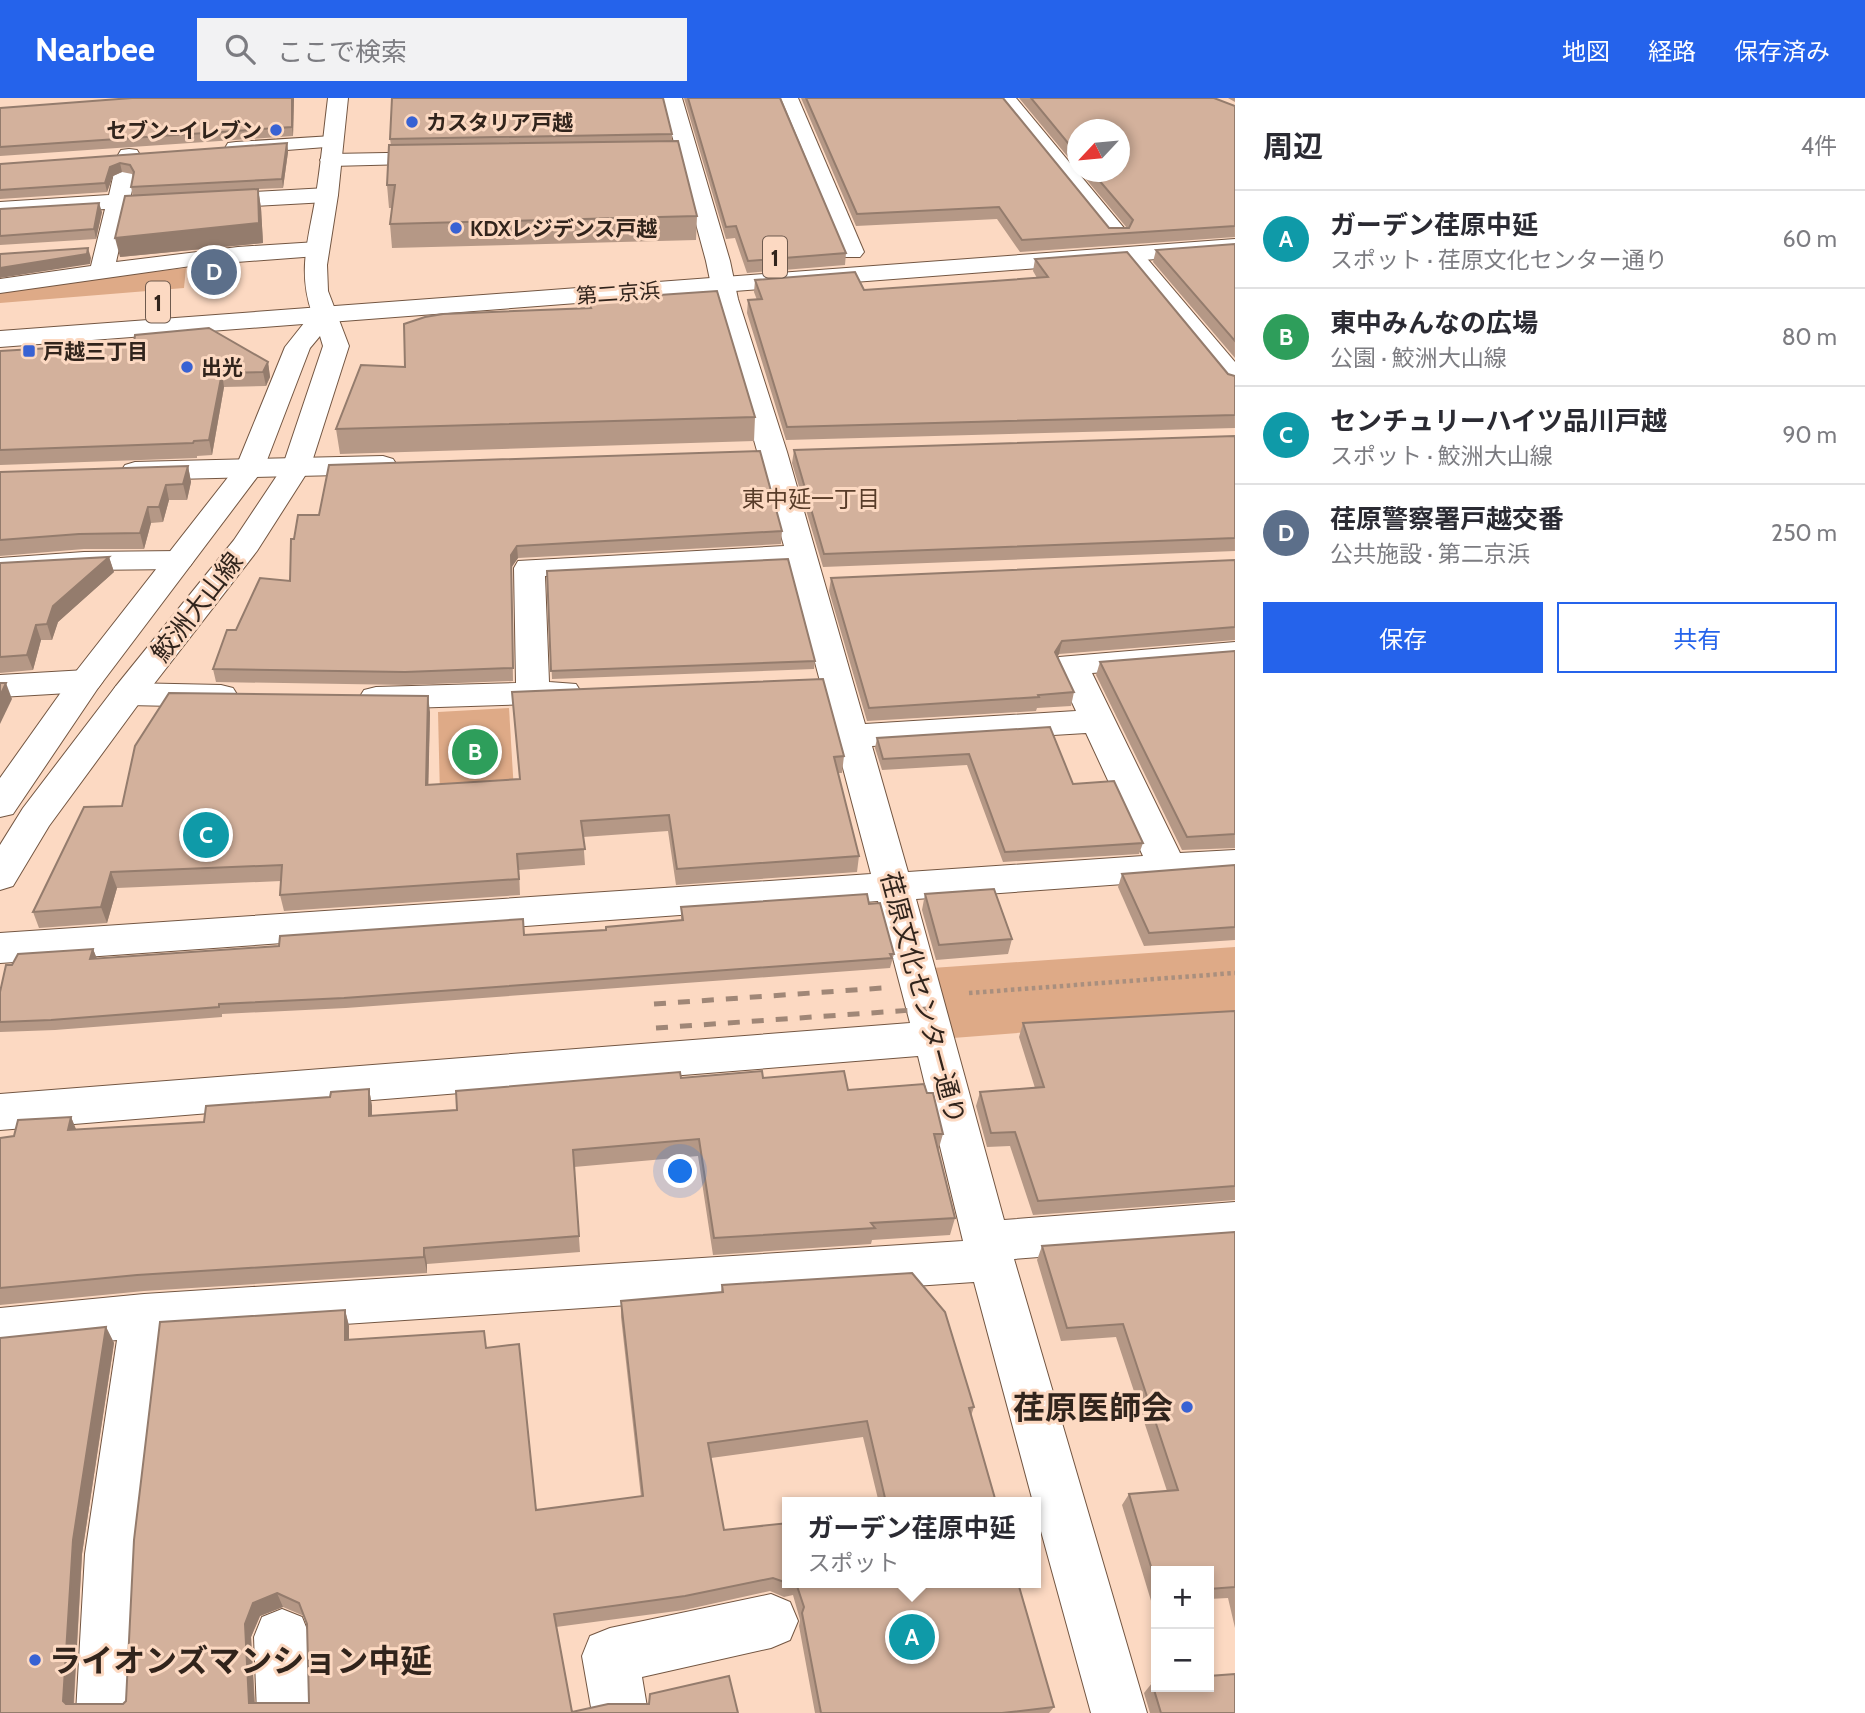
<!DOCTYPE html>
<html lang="ja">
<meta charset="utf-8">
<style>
:root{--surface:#fff;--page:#f2f2f3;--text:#2b2b33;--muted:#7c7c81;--line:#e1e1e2;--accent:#2563eb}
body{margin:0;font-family:Cabin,"Noto Sans JP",sans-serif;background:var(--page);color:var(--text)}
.controls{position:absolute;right:21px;bottom:21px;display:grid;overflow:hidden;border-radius:0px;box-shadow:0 4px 10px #0003}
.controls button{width:63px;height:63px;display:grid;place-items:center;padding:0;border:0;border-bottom:2px solid var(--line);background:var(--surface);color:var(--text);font:35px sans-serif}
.compass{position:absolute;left:1067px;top:21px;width:63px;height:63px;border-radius:50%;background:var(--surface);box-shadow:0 4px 10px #0003;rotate:244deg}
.you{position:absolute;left:681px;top:1074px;width:24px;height:24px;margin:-18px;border:5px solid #fff;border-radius:50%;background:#1a73e8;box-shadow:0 0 0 10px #1a73e833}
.badge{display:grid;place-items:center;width:46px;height:46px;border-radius:50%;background:var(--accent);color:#fff;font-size:23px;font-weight:700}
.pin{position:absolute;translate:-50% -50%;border:4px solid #fff;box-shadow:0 2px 7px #0006}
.popup{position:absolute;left:782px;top:1399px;width:259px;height:91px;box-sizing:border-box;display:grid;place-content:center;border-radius:0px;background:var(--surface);filter:drop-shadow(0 2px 5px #0005);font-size:23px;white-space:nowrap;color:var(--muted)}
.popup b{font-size:26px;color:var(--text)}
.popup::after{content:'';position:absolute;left:50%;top:100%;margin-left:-14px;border:14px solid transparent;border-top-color:var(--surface)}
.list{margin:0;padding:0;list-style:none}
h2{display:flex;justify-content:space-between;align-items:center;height:91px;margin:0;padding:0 28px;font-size:30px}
h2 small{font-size:23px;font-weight:400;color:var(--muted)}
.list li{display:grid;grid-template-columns:46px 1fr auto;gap:21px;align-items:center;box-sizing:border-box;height:98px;padding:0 28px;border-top:2px solid var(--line)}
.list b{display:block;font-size:26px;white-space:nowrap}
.list p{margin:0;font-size:23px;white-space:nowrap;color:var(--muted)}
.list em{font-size:23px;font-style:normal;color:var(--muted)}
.actions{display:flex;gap:14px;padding:21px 28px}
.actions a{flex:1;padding:16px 0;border:2px solid var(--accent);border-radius:0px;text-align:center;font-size:24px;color:var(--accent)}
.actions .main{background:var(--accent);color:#fff}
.icon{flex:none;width:38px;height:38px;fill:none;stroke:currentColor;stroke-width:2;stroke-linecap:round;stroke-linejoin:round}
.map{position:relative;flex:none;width:1235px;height:1615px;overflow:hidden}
header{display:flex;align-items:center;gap:42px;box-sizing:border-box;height:98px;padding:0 35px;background:var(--accent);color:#fff}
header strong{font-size:33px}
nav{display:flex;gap:38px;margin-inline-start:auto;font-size:24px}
.search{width:490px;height:63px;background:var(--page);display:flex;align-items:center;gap:18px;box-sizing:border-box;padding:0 24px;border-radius:0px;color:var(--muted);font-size:26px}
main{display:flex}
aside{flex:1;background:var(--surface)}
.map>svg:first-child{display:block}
</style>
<header>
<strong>Nearbee</strong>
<div class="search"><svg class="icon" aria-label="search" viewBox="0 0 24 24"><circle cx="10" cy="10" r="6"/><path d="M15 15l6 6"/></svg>ここで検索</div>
<nav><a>地図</a><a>経路</a><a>保存済み</a></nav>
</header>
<main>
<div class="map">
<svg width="1235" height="1615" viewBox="0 0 1235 1615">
<rect width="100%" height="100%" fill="#fcd9c2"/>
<g fill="#deaa87">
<path d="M186,170L184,190L0,205V191Z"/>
<path d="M509,610L514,694L440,698L438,614Z"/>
<path d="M1235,849V918L953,940L932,870Z"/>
</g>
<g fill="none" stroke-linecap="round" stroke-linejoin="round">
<defs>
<g id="minor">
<path d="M662,0H682L730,163L738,201L787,354L865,626L1076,613L1054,566L1059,559L1235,544V564L1092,575L1180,755L1235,752V778L916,801L1004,1122L1235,1104V1144L1014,1161L1147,1615H1091L1036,1415V1404H1033L974,1184L165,1238L139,1456L132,1615H76L85,1456L117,1242L0,1254V1210L144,1196L963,1143L918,958L0,1032V996L910,925L878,803L0,865V835L871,776L789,466L545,478L549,584L576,586L581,594L576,602L564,605L376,611L364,608L359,600L364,592L376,589L516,585L514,470L518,463L784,448L714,201L706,163ZM1086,635L1143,758L908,774L872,648Z"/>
<path d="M778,0H798L864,154L860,159H844L840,154Z"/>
<path d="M995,0H1016L1124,130L1128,135L1124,140H1108Z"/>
<path d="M332,38L339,40L343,44L339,48L236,56L228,55L225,50L228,45L236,44Z"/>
<path d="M129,51L137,52L140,57L130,101L327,90L335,92L338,97L335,102L327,104L127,115L116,164L238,149L317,144L325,146L329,151L325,156L317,158L198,167L0,195V181L91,168L105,111L0,118V104L109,97L118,57L121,52Z"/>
<path d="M441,54L449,55L452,60L449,65L331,68L323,67L320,62L323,57L331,56Z"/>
<path d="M1131,149L1139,151L1235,264V289L1226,287L1123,161L1119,156L1123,151Z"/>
<path d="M383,358L393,361L397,367L393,373L383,376L135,382L125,379L121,373L125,367L135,364Z"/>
<path d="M179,453L190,456L194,462L190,468L179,471L84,472L0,478V460L84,454Z"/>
<path d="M86,572L98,576L103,583L98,590L86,594L0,599V577Z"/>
<path d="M128,585L221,587L233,590L238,598L233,606L221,609L128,607L116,604L111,596L116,588Z"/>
<path d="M771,1496L790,1504L798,1523L790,1542L771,1550L642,1579L648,1615H592L582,1558L590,1538L610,1530Z"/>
<path d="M282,1511L302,1519L310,1539L313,1615H257L254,1539L262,1519Z"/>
</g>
<path id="major" d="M328,0H348L338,97L327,167L328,193L349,248L310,370L257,453L140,604L49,728L13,788L0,792V747L23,710L116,588L234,442L282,370L323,248L320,238L310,250L264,370L98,590L13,716L0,719V680L74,576L236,369L285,249L312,215C297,172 309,140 316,97C321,65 324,32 328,0Z"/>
<path id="highway" d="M1235,141V155L0,249V233Z"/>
</defs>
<use href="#minor" stroke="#735642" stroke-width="2"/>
<use href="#major" stroke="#735642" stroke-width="2"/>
<use href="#highway" stroke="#735642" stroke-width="2"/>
<path stroke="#a98f7e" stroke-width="4.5" stroke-dasharray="3.5 3.5" stroke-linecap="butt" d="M969,895L1235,875"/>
<use href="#minor" fill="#fff" fill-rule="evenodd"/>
<use href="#major" fill="#fff" fill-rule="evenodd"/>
<use href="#highway" fill="#fff" fill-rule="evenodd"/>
<g stroke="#a08777" stroke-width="5" stroke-dasharray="12 12" stroke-linecap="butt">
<path d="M654,906L883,890"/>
<path d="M656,930L927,911"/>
</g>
</g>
<g fill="#b59886" fill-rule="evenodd">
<path d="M294,0L293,38L0,58V10Z"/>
<path d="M684,0H781L846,155L845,167L747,175L735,140L726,141Z"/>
<path d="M801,0H1003L1109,130H1127L1080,74H1119L1077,32V70L1019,0H1214L1235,8V139L1020,154L997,121L856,128Z"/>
<path d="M1228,0H1235V4Z"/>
<path d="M672,36V43L697,118L696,142L392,150L390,126L392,110H389L387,87L391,47L390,41Z"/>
<path d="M287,45L288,54L283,90L258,91L261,110L263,145L120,159L133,98L131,89L133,79L132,76L122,74L113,78L107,94L0,101V66Z"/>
<path d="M0,111L102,114L96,141L0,147Z"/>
<path d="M1235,146V260L1153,164L1156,152Z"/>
<path d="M1035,161L1228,276L1235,278V330L786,342L747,215L748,202H757L754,194L755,182L864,192L1037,180L1033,173Z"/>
<path d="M587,202L755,319L754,343L340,356L336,331L405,269L587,210Z"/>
<path d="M0,253L268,264L270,279L266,288L224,289L212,357L197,358V360L0,367Z"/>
<path d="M1235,338V453L823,469L792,365L794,352Z"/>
<path d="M188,368L191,384L187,402H169L163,424L151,425L144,451H84L0,458V374Z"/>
<path d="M319,417L782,433L781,446L518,460L511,470L513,583L407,587L216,584L213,571L236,532L290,483L294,441Z"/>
<path d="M109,459L114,474L58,524L52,542H41L33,572L0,575V465Z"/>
<path d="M1235,462V542L1059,556L1057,558L1074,594L1071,608L1037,610L1036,613L867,623L829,493L831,480Z"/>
<path d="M547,473L815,563L814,571L552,581Z"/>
<path d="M1235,554V750L1182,752L1096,577L1100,564Z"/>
<path d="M430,614L428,687L520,681L844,658L842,675H838L859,758L857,774L676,787L668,733L583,739L585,767L519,772L520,797L284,813L280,797L281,783L117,790L107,825L39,830L33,814L122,708Z"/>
<path d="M1050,629L1073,686L1143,745L1139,756L1003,764L967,667L882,672L875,650L877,640Z"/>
<path d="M1235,767V842L1144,848L1118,789L1122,776Z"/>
<path d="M925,796L1012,841L1008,856L936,862L922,812Z"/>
<path d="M869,806L894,856L890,870L346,910L222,916V919L55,932L0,934V894L12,867L93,851L97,861L524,837L606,832L681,822V809Z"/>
<path d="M1235,913V1102L1033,1117L1010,1048L987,1049L976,1008L980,994L1035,990L1019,939L1023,925Z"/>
<path d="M681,980H763L848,992L927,995L943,1036L938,1053L955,1120L950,1137L872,1142L871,1146L713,1157L698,1058L574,1069L580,1154L427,1166V1175L144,1193L0,1207V1040L14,1038L71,1019L76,1032L204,1024L369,991L372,1008V1018L457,1012Z"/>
<path d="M1235,1134V1530L1228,1500L1209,1501V1473H1156V1505L1152,1506L1122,1407L1129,1396L1167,1393L1116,1239L1061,1243L1037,1162L1042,1148Z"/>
<path d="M722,1187L974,1309L971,1318L996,1404H870L871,1401H878L863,1339L711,1360L724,1432L788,1485H1018L1054,1609L1049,1615H815L799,1528L800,1522L793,1497L784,1499L770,1493L684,1512L556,1529L572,1614L0,1615L106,1229L114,1245L82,1456L74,1606H123L126,1603L345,1212L349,1228V1241L486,1250L536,1412L641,1399L621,1219V1203L721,1194ZM283,1509L304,1518L307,1526L309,1605H255L251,1539L260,1518Z"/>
<path d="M1152,1585L1235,1615H1150L1144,1595Z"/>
</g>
<g fill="#947c6d">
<path d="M292,0H294L293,38L292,29Z"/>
<path d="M287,45L288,54L283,90L282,81Z"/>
<path d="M120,65L122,74L113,78L107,94L105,85L110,69Z"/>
<path d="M258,91L261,110L263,145L120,159L115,140Z"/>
<path d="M99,105L102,114L96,141L94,131Z"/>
<path d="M88,150L91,160L90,166L0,180V170Z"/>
<path d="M268,264L270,279L266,288L263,274Z"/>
<path d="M222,275L224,289L212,357L209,342Z"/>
<path d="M188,368L191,384L187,402L183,386Z"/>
<path d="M166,387L169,402L163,424L159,409Z"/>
<path d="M148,409L151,425L144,451L140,435Z"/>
<path d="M517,448L518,460L511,470L513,583L511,457Z"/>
<path d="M109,459L114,474L58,524L52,542L47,526L53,508Z"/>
<path d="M36,527L41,542L33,572L27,557Z"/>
<path d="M1062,543L1059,556L1052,567L1055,554Z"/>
<path d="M6,585L12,601L0,626V598Z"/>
<path d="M428,598L430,614L428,703L426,687Z"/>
<path d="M111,774L117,790L107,825L101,809Z"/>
<path d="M93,851L97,861H90Z"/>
<path d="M369,991L372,1008V1036L369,1018Z"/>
<path d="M71,1019L78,1036L68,1032Z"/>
<path d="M424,1150L427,1166V1175L424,1159Z"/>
<path d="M345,1212L349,1228V1257L345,1242Z"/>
<path d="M106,1229L114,1245L82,1456L73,1615L63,1603L73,1442Z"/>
<path d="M277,1495L283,1509L260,1518L251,1539L255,1615L249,1605L245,1526L253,1505Z"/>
</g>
<g fill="#d3b19c" stroke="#947c6d" stroke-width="2" fill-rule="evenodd">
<path d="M132,0H292V29L0,49V10Z"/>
<path d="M392,0H663L672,36L390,41Z"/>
<path d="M688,0H780L846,155L748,163L736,128L726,129Z"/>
<path d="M806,0H1003L1109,130H1129L1133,122L1092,74H1119V32H1077V56L1031,0H1214L1235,8V128L1022,142L999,109L857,116Z"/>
<path d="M678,43L697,118L390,126L395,87H387L389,47Z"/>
<path d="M287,45L282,81L131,89L134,74L130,67L120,65L110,69L105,85L0,92V66Z"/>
<path d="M258,91L259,125L115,140L125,98Z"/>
<path d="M99,105L94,131L0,138V111Z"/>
<path d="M1235,146V243L1156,152Z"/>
<path d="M88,150L87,156L0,170V156Z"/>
<path d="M1127,154L1228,276L1235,278V317L787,329L748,202L762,201L755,182L855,174L864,192L994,183L1048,179L1035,161Z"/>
<path d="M717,193L755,319L336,331L361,267L405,269L404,226L425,219L443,216L591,210L587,202Z"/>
<path d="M209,230L268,264L263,274L222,275L209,342L194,343L193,345L0,352V253L134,245L135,237Z"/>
<path d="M1235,338V440L824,456L794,352Z"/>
<path d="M760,353L782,433L517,448L511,457L513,570L405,574L213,571L227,532H236L260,480L290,483L291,441H294L298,417H319L329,367Z"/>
<path d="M188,368L183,386L166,387L159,409H148L140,435L79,436L0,442V374Z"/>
<path d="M109,459L53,508L47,526L36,527L27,557L0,559V465Z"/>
<path d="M788,461L815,563L551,573L547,473Z"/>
<path d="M1235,462V529L1062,543L1055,554L1074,594L1038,597L1039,599L869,610L831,480Z"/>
<path d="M1235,553V736L1187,739L1100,564Z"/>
<path d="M823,581L844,658L834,659L859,758L677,771L669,717L581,723L585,751L517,756L519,781L280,797L282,767L111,774L101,809L33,814L84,709L122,708L135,648L169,595L428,598L426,687L520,681L512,594Z"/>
<path d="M0,585H6L0,598Z"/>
<path d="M1050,629L1073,686L1114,683L1143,745L1005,754L969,656L883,661L877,640Z"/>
<path d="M1235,767V829L1149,835L1122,776Z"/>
<path d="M994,791L1012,841L939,847L925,796Z"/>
<path d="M867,796L869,806L880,805L894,856H890L892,860L344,900L219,906V909L51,922L0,924V894L6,867H12L18,856L93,851L90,861L279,848L280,838L523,821L524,837L606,832V829L683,822L681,809Z"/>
<path d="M1235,913V1088L1038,1103L1015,1034L991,1035L980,994L1044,989L1023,925Z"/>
<path d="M762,973L763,980L844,973L848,992L924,986L927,995H933L943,1036H934L955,1120L871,1125L875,1130L714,1140L699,1041L573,1052L579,1138L424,1150V1159L137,1177L0,1190V1040L14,1038L18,1022L71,1019L68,1032L204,1024L206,1008L330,999L331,994L369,991V1018L457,1012L456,993L680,974L681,980Z"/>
<path d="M1235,1134V1489L1209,1491V1473H1156V1485L1129,1396L1178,1392L1123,1226L1067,1230L1042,1148Z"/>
<path d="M912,1175L945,1214L974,1309L969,1310L996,1404H872L871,1401L885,1400L867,1323L708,1345L724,1432L788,1425V1485H789H787L773,1480L685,1498L554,1516L572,1614L608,1606H649L650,1596L729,1578L738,1615H0V1240L106,1229L73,1442L63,1603L66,1606H123L126,1603L134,1442L160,1224L345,1212V1242L484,1233L486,1250L519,1246L536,1412L643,1398L621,1203L723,1194L722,1187ZM277,1495L299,1505L307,1526L309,1605H249L245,1526L253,1505Z"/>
<path d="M796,1485H1018L1054,1609L1002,1615H821L802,1515L804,1509Z"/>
<path d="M1235,1576V1615H1161L1152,1585L1156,1584V1589H1209V1578Z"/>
</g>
<g fill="#3862d3" stroke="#fcd9c2" stroke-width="2.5">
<circle cx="412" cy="24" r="7"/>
<circle cx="276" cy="32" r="7"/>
<circle cx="456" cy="130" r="7"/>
<rect x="22" y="246" width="14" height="14" rx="3.5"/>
<circle cx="187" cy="269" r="7"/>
<circle cx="1187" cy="1309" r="7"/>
<circle cx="35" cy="1562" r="7"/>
</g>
<g text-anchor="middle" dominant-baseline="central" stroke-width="6" stroke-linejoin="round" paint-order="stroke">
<g font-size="21" font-weight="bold" fill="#31241c" stroke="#fcd9c2" text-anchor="start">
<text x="426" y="24">カスタリア戸越</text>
<text x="262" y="32" text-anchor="end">セブン-イレブン</text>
<text x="470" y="130">KDXレジデンス戸越</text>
<text x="43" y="253">戸越三丁目</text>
<text x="201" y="269">出光</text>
</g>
<g font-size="21" fill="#31241c" stroke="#fcd9c2">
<text transform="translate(618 195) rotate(-4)">第二京浜</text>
</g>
<g font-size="23" fill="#583c29" stroke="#fcd9c2">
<text x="811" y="401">東中延一丁目</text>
</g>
<g fill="#fcd9c2" stroke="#6e5a4e" stroke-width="2">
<rect x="763" y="138.5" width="24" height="41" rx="5"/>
<rect x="146" y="183.5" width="24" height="41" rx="5"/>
</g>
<g font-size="24" font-weight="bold" fill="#31241c">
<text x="775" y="159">1</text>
<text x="158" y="204">1</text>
</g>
<g font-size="26" fill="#31241c" stroke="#fcd9c2">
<text transform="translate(197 509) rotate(-52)">鮫洲大山線</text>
<text transform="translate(923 900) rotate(75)">荏原文化センター通り</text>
</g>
<g font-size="32" font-weight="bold" fill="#31241c" stroke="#fcd9c2" text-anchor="end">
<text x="1173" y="1309">荏原医師会</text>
<text x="49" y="1562" text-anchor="start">ライオンズマンション中延</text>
</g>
</g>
</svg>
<div class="controls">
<button>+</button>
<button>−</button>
</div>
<svg class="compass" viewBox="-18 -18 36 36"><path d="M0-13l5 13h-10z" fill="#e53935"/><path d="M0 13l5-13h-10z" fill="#7c7c81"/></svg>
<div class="you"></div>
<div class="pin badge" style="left:912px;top:1539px;background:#0f9aa8">A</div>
<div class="popup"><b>ガーデン荏原中延</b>スポット</div>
<div class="pin badge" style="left:475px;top:654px;background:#2e9e5b">B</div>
<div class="pin badge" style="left:206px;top:737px;background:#0f9aa8">C</div>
<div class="pin badge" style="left:214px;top:174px;background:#5c6f8a">D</div>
</div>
<aside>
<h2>周辺<small>4件</small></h2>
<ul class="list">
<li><span class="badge" style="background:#0f9aa8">A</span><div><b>ガーデン荏原中延</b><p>スポット · 荏原文化センター通り</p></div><em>60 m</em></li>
<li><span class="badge" style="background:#2e9e5b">B</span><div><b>東中みんなの広場</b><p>公園 · 鮫洲大山線</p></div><em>80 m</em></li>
<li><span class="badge" style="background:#0f9aa8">C</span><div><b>センチュリーハイツ品川戸越</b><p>スポット · 鮫洲大山線</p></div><em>90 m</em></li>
<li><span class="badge" style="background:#5c6f8a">D</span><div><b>荏原警察署戸越交番</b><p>公共施設 · 第二京浜</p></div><em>250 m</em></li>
</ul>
<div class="actions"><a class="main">保存</a><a>共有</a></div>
</aside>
</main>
